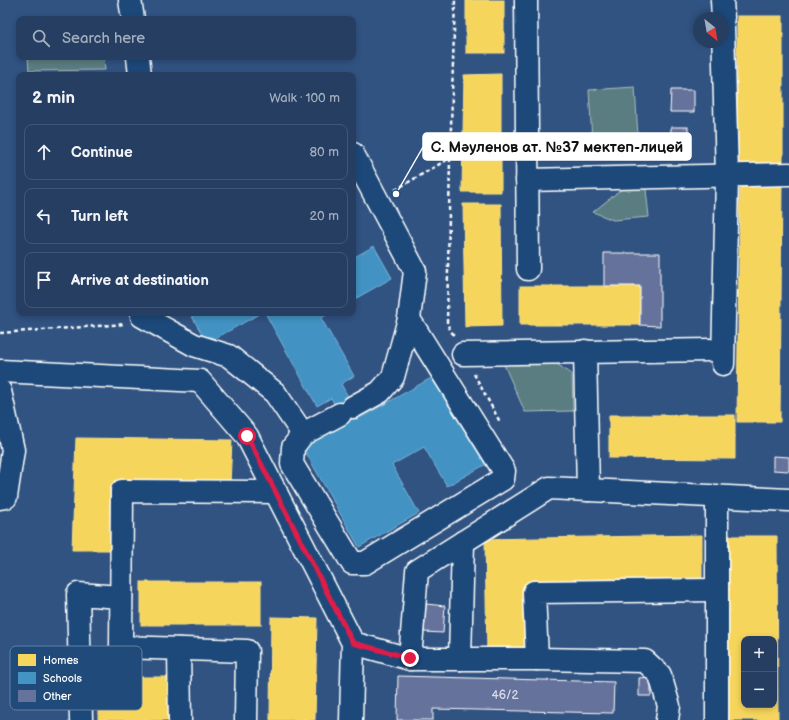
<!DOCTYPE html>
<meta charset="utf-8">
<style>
:root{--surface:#253e62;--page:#2d4568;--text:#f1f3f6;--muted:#a3aebe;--line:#425777}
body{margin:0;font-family:"Balsamiq Sans",sans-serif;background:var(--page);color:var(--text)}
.controls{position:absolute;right:12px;bottom:12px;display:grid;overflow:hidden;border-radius:8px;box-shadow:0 2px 6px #0003}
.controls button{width:36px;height:36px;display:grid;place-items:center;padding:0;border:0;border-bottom:1px solid var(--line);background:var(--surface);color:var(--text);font:20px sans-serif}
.compass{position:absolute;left:693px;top:12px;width:36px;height:36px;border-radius:50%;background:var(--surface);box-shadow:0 2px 6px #0003;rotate:149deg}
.stop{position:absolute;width:12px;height:12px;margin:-9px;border:3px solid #e11d48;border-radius:50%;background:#fff}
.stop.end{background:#e11d48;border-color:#fff;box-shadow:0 1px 4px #0008}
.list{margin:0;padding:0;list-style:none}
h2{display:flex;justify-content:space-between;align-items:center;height:52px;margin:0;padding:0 16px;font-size:17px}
h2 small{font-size:13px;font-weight:400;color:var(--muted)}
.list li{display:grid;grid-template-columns:26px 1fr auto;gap:12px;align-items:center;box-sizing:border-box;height:56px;margin:0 8px 8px;padding:0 8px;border:1px solid var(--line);border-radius:8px}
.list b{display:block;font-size:15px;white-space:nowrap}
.list em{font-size:13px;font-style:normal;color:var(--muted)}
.icon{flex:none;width:22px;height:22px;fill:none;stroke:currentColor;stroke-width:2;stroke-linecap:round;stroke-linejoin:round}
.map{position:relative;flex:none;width:789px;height:720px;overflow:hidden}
.search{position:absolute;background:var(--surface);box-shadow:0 2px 6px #0003;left:16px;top:16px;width:340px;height:44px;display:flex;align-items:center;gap:10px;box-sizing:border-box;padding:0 14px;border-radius:8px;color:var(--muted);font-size:15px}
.panel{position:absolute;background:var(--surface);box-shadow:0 2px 6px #0003;left:16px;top:72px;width:340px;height:244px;border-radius:8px}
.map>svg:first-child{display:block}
</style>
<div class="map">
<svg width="789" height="720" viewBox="0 0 789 720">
<rect width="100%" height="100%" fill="#315382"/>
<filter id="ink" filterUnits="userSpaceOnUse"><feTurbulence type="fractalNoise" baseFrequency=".025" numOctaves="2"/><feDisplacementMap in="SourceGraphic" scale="8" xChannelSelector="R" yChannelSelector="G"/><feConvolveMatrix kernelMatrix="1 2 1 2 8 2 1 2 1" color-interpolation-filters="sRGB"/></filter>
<g filter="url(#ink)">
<g fill="#5a7d82" stroke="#acbec0">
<path d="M28,57H104L105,70L29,71Z"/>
<path d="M635,87L639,154L593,156L589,90Z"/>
<path d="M644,171L649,217L613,220L593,212Z"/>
<path d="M544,356L572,374L573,411L525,412L501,358Z"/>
</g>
<g fill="#f6d55c" stroke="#f9e28d" fill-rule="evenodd">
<rect x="466" y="0" width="38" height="53"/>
<rect x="737" y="16" width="46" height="153"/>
<path d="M501,74V192H462L464,75Z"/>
<path d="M740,180H782L780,422H737Z"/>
<path d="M463,204H501L502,326L465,327Z"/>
<rect x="520" y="286" width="120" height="39"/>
<path d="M609,415H735V459L609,458Z"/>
<path d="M76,438L232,440L230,485H119L118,550H72Z"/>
<path d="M702,535V580L525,584L526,653L487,654L485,539Z"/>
<path d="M726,536H777L778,720H727ZM744,639H774V705H744Z"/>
<rect x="141" y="582" width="120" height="43"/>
<path d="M271,617L317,618L315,720H270Z"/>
<path d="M99,677H169V720H98Z"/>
</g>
<g fill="#4393c3" stroke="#7bb3d5">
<path d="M374,246L392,278L353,300V258Z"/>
<path d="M190,313H261L207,343Z"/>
<path d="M265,313H330L321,318L354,376L341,384L360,418L440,373L490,462L447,486L424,447L392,465L419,513L359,547L301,444L343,420L331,398L317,406Z"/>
</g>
<g fill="#65729b" stroke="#fff">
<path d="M671,90H694V112H670Z"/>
<rect x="671" y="127" width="17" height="26"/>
<path d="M604,253H660V326L640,325V286H604Z"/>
<path d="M773,456L789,457V471L773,470Z"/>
<path d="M426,604L445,606L443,633L424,632Z"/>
<path d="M398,676L614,682L613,713L433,709V720H397Z"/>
<path d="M651,677V696H639V678Z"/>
</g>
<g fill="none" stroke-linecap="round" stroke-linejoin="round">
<defs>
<g id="minor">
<path d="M130,0L133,19"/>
<path d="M526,0L528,269"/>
<path d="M722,0L723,18"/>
<path d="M723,27L727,176L723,364"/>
<path d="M138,57L140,75"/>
<path d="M527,180L789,174"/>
<path d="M142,313V316L194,345L229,356L275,393L303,434"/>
<path d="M585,351L588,490"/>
<path d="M463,354L710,350"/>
<path d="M0,371L200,381L247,436L353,643L351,720"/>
<path d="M0,391L13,450L6,497L0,498"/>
<path d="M353,407L380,392L393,377L409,319"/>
<path d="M340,414L303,434L293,447L292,464L352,563H365L503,479L504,471L409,319L415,271L353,154"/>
<path d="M717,496V720"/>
<path d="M353,643L410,659L417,571L549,488L789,500"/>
<path d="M179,649L180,720"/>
<path d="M410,659H537L534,592L717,590"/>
<path d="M460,659L463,542"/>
<path d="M537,659L645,661L660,675L669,706L667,720"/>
<path d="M81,720L78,594L121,597"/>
<path d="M246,720L247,651L121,647L122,491L276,492"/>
</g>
</defs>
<use href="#minor" stroke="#fff" stroke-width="25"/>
<g stroke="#fff" stroke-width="2.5" stroke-dasharray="4 3" stroke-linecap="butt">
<path d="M450,158L447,324L454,336"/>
<path d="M395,190L450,158L455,0"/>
<path d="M0,333L125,324"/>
<path d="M474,374L500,422"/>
</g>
<use href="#minor" stroke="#1f4a7a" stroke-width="22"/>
</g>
</g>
<g fill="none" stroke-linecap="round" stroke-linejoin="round" filter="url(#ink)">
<path stroke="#e11d48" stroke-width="5" d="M247,436L353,643L410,658"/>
</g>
<g text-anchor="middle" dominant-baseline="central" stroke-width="4" stroke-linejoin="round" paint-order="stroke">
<g font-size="12" fill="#d8dce6">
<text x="505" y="695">46/2</text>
</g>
</g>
<rect x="10" y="646" width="132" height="64" rx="6" fill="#1f4a7a" stroke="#6280a2" stroke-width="1"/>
<rect x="18" y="654" width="18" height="12" fill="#f6d55c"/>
<rect x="18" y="672" width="18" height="12" fill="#4393c3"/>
<rect x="18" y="690" width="18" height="12" fill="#65729b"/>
<g font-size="11" fill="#fff">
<text x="43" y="664">Homes</text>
<text x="43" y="682">Schools</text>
<text x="43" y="700">Other</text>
</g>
<path fill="none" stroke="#fff" stroke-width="1.5" d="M396 194L423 147"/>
<circle fill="#fff" stroke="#1f4a7a" stroke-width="1.5" cx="396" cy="194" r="4"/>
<rect fill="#fff" stroke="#fff" stroke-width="1.5" x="423" y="133" width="268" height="27" rx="4"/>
<g font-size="15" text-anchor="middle" font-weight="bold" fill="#111">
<text x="557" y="152">С. Мәуленов ат. №37 мектеп-лицей</text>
</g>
</svg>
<div class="controls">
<button>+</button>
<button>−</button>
</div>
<svg class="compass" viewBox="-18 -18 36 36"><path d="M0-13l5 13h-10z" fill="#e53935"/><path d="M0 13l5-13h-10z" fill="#a3aebe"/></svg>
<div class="stop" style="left:247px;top:436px"></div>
<div class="stop end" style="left:410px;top:658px"></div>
<div class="search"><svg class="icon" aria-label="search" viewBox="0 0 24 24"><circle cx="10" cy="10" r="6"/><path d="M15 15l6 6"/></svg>Search here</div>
<section class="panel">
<h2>2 min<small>Walk · 100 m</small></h2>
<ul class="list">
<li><svg class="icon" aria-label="ahead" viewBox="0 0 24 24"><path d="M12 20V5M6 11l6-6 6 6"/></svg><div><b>Continue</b></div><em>80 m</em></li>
<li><svg class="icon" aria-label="left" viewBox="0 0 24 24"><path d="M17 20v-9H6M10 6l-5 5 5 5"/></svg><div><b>Turn left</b></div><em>20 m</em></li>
<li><svg class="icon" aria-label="arrive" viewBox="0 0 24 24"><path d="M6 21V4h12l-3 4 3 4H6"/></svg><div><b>Arrive at destination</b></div></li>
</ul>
</section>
</div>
